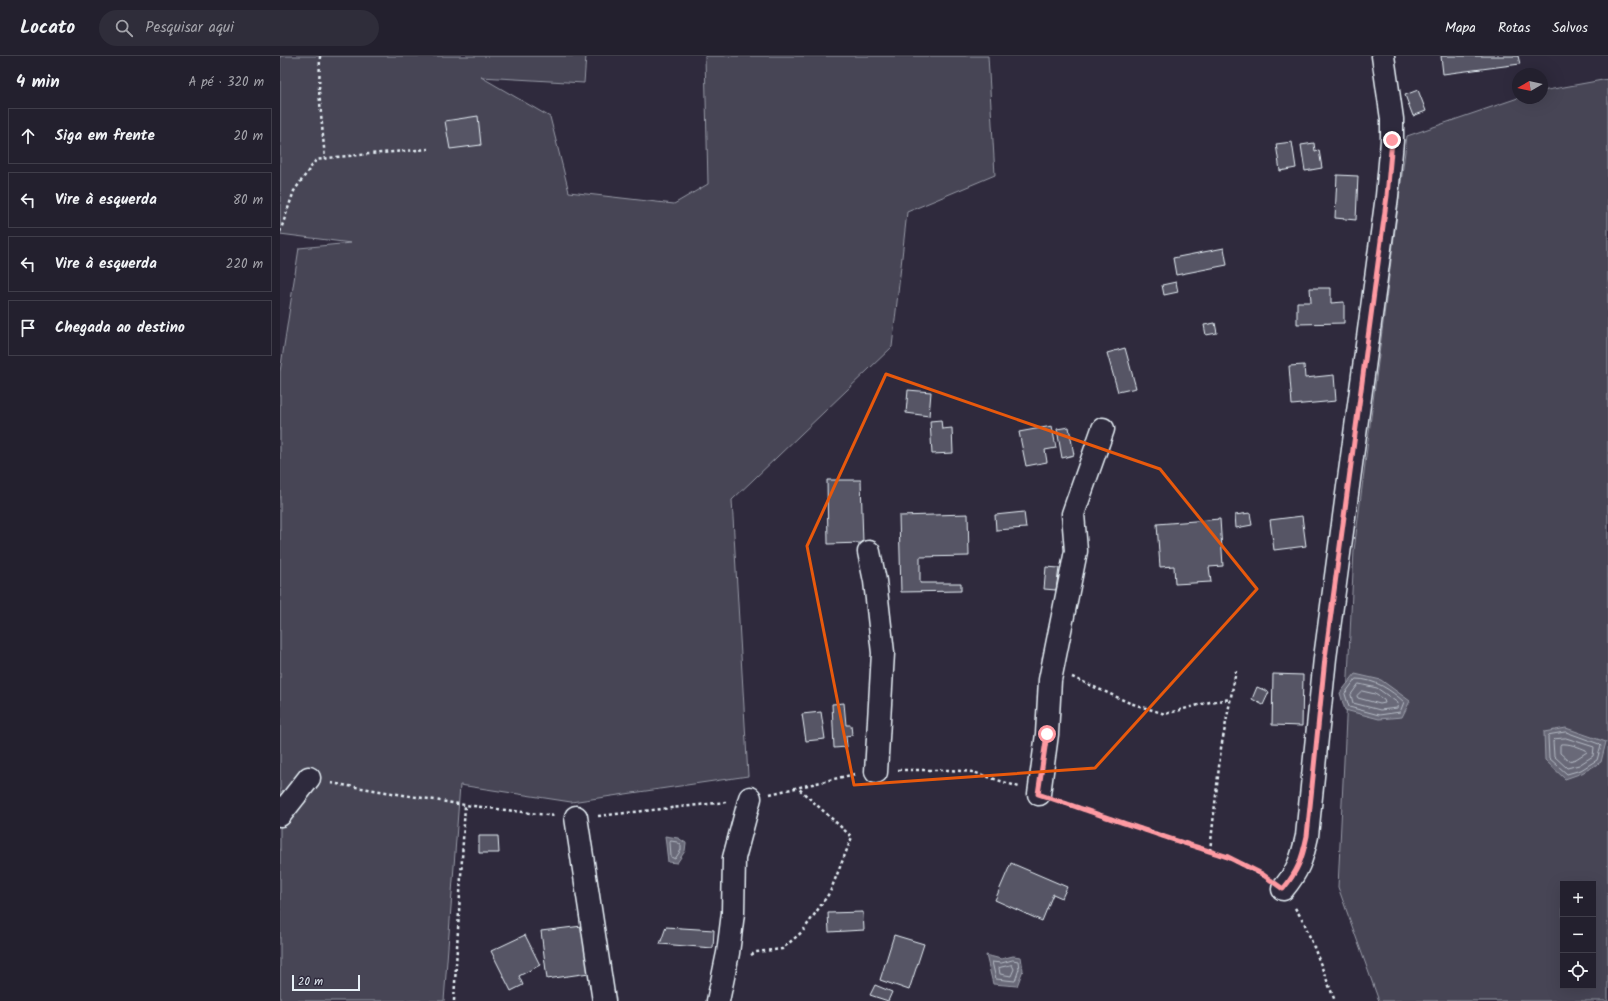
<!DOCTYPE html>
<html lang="pt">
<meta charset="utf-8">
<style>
:root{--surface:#23202e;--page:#2f2d3a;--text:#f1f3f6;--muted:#a3a3aa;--line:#403e4a}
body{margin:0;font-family:Kalam,sans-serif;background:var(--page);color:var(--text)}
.controls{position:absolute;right:12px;bottom:12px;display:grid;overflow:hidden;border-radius:0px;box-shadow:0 4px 16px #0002}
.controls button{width:36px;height:36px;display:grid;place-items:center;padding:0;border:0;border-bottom:1px solid var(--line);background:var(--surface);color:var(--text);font:20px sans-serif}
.compass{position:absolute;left:1232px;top:12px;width:36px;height:36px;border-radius:50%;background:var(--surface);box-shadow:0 4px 16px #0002;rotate:261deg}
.scale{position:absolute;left:12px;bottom:10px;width:68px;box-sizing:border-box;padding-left:4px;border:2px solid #e8f1f8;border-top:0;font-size:11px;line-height:14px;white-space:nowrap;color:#e8f1f8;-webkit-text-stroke:3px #2f2a3d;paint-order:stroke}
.stop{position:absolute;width:12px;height:12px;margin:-9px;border:3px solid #ff9aa2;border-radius:50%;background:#fff}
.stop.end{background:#ff9aa2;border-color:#fff;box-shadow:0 1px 4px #0008}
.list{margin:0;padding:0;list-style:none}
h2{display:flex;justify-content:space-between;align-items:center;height:52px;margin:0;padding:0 16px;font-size:17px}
h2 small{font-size:13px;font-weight:400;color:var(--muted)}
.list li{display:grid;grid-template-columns:26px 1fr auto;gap:12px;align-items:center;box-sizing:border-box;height:56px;margin:0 8px 8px;padding:0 8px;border:1px solid var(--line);border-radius:0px}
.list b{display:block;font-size:15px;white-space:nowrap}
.list em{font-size:13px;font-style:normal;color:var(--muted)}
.icon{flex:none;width:22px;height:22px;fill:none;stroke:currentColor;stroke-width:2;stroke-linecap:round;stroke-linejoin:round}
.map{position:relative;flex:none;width:1328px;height:945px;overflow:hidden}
header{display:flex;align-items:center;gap:24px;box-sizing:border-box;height:56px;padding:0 20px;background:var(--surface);border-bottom:1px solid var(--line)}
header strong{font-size:19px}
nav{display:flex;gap:22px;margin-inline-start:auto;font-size:14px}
.search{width:280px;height:36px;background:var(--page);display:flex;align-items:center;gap:10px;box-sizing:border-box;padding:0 14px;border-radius:22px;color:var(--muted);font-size:15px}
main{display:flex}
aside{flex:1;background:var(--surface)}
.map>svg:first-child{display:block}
</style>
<header>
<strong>Locato</strong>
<div class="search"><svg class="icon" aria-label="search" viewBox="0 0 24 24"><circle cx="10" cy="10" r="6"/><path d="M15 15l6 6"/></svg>Pesquisar aqui</div>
<nav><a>Mapa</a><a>Rotas</a><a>Salvos</a></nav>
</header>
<main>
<aside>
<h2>4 min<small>A pé · 320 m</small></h2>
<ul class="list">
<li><svg class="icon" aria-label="ahead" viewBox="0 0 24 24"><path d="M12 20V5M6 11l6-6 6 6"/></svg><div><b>Siga em frente</b></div><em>20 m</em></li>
<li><svg class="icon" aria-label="left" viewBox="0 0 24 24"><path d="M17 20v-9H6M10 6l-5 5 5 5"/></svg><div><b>Vire à esquerda</b></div><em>80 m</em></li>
<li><svg class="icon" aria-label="left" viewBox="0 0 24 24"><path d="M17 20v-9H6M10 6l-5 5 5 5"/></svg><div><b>Vire à esquerda</b></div><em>220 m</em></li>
<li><svg class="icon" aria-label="arrive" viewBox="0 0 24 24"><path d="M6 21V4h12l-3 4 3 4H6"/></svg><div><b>Chegada ao destino</b></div></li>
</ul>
</aside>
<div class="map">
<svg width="1328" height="945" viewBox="0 0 1328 945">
<rect width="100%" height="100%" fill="#2f2a3d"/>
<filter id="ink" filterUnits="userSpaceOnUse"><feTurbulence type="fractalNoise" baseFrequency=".025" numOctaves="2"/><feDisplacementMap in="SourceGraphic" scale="8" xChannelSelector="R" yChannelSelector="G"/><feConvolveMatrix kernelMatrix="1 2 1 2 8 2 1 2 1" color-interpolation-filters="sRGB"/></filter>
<g filter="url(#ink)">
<g fill="#464455" stroke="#979aa6" fill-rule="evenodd">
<path d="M0,0H306L304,27L201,21L270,61L289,136L394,148L428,128L425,0H708L715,119L627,156L612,291L452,444L468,720L291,746L180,729L164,945H0V316L19,192L71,187L0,178Z"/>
<path d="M1328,23V945H1099L1058,831L1074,494L1127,80L1238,42H1262V35ZM1283,828H1313V930H1283Z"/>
</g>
<g fill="#696978" stroke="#9c9fab">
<path d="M1075,618L1101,624L1130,645L1122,661L1099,663L1065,654L1060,637Z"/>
<path d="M1286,672L1326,686L1321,706L1302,717L1285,723L1265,704L1264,676Z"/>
<path d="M385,780L398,782L406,787L405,795L397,807L388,806Z"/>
<path d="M706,899L721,903L733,900L741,901L743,914L737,930L713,928Z"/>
</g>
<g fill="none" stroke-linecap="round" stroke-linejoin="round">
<g stroke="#b5bbc5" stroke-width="1">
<path d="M1076,623C1095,623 1111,634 1124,646L1120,656L1099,659L1069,651L1065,638Z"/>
<path d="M1079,628L1097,632L1118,647L1117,652L1100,654L1073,647L1071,639Z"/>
<path d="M1082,635L1095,638L1104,644L1105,647L1100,648L1078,642L1077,640Z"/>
<path d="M1286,676L1319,688L1321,690L1317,704L1301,714L1287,718L1269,702L1268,681L1269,679Z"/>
<path d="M1286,682L1314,691L1313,700L1299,709L1287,712L1274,700L1273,685L1275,683Z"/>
<path d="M1281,688C1289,687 1299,691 1306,694L1307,696L1296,703L1289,705L1280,697V690Z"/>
<path d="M391,785L397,786L401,789V794L395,803L391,801L390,787Z"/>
<path d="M733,904L738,905L739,913L735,925L716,923L712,906L721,907Z"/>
<path d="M732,909L734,913L731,920L720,918L719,912Z"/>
</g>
</g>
<g fill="#575565" stroke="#e8f1f8">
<path d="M1161,0H1238L1240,8L1163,18Z"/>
<path d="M1138,34L1146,55L1133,60L1125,39Z"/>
<path d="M198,60L201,89L170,93L165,65Z"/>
<path d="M1012,86L1016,112L1000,115L996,88Z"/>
<path d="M1034,87L1035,95L1039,94L1042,112L1025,115L1021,89Z"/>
<path d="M1057,119L1078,120L1076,164L1055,162Z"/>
<path d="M944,192L947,209L896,219L893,202Z"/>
<path d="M896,226L898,236L884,239L882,229Z"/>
<path d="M1030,232H1051V247L1064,246V267L1017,268V246H1031Z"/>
<path d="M935,267L937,277L926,279L924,269Z"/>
<path d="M845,292L856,332L838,336L827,297Z"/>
<path d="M1024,309L1025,322L1054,319L1056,345L1012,349L1009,310Z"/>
<path d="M628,334L651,336L649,360L626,357Z"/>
<path d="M661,364L662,373L672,372L673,397L652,398L650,365Z"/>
<path d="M772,370L776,392L765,394L767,406L746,410L739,376Z"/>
<path d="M789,371L794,399L782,402L777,373Z"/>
<path d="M547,424H581L583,487L548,488Z"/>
<path d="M744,456L746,472L716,474L715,459Z"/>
<path d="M970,457L972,469L956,472L955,459Z"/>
<path d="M688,458L689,500L640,501V527H681V535L621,536L619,460Z"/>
<path d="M1022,460L1026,490L994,494L990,464Z"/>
<path d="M940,463L943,510L929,511L931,526L895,528L894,510L880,511L877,468Z"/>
<path d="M766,511L779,512L776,534L764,533Z"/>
<path d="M993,618L1023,619L1022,670L992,669Z"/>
<path d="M977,631L989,636L983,649L972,643Z"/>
<path d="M564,647L566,669H571L572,679L566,680L567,691L554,692L552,648Z"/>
<path d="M541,656L545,683L526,685L522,658Z"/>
<path d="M199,780H218L219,797H199Z"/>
<path d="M731,807L787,831L782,842L773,838L762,865L715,844Z"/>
<path d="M583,856L584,874L549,876L548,857Z"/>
<path d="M302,870L309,917L267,923L261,875Z"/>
<path d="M386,871L434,874L433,892L380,888Z"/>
<path d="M245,879L260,909L239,920L243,929L231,935L211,895Z"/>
<path d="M614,879L644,888L629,934L600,924Z"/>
<path d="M595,929L612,936L608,945L590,939Z"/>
</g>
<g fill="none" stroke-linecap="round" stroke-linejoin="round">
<defs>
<g id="minor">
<path d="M589,496L595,525L603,597L596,716"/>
<path d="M759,738L767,678L770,624L796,495L793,458L823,373"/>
<path d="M0,759L29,722"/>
<path d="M296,761L324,945"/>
<path d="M1003,833C1018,815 1022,803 1027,780L1045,602L1107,140L1112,85V63L1103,0"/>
<path d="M438,945L448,897L453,857L454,802L470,742"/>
</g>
</defs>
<use href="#minor" stroke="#e8f1f8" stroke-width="25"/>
<g stroke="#e8f1f8" stroke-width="2.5" stroke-dasharray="3 3" stroke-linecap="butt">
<path d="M40,0L39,35L45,103"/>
<path d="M0,176L14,135L36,104L56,101L148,93"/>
<path d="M792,621L850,647L885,658L930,646L951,643"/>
<path d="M618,714H668L693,716L739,731"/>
<path d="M51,727L185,749L275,760"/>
<path d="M490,738L575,718"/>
<path d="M779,745L888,782L948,801L984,820"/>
<path d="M318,760L446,746"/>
<path d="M930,795L941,692L956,615"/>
<path d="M1015,852L1024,866L1055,945"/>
<path d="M471,899L476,896L502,893L523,875L550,836L572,781L518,732"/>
<path d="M174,945L185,749"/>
</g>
<use href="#minor" stroke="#2f2a3d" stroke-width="22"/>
</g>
</g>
<g fill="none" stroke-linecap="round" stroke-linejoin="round" filter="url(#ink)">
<path stroke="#ff9aa2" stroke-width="5" d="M767,678L758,738L888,782L948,801L982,818L1003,833C1018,815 1022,803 1027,780L1045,602L1107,140L1112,84"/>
</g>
<path fill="none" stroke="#e8590c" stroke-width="3" stroke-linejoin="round" d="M606,318L880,413L977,533L815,712L574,729L527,490Z"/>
</svg>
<div class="controls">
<button>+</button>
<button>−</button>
<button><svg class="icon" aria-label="locate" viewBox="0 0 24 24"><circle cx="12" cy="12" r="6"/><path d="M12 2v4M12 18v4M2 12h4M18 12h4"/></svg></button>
</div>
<svg class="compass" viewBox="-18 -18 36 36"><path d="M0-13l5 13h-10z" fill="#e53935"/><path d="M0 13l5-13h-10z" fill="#a3a3aa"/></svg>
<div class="scale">20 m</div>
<div class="stop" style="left:767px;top:678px"></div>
<div class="stop end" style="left:1112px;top:84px"></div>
</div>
</main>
